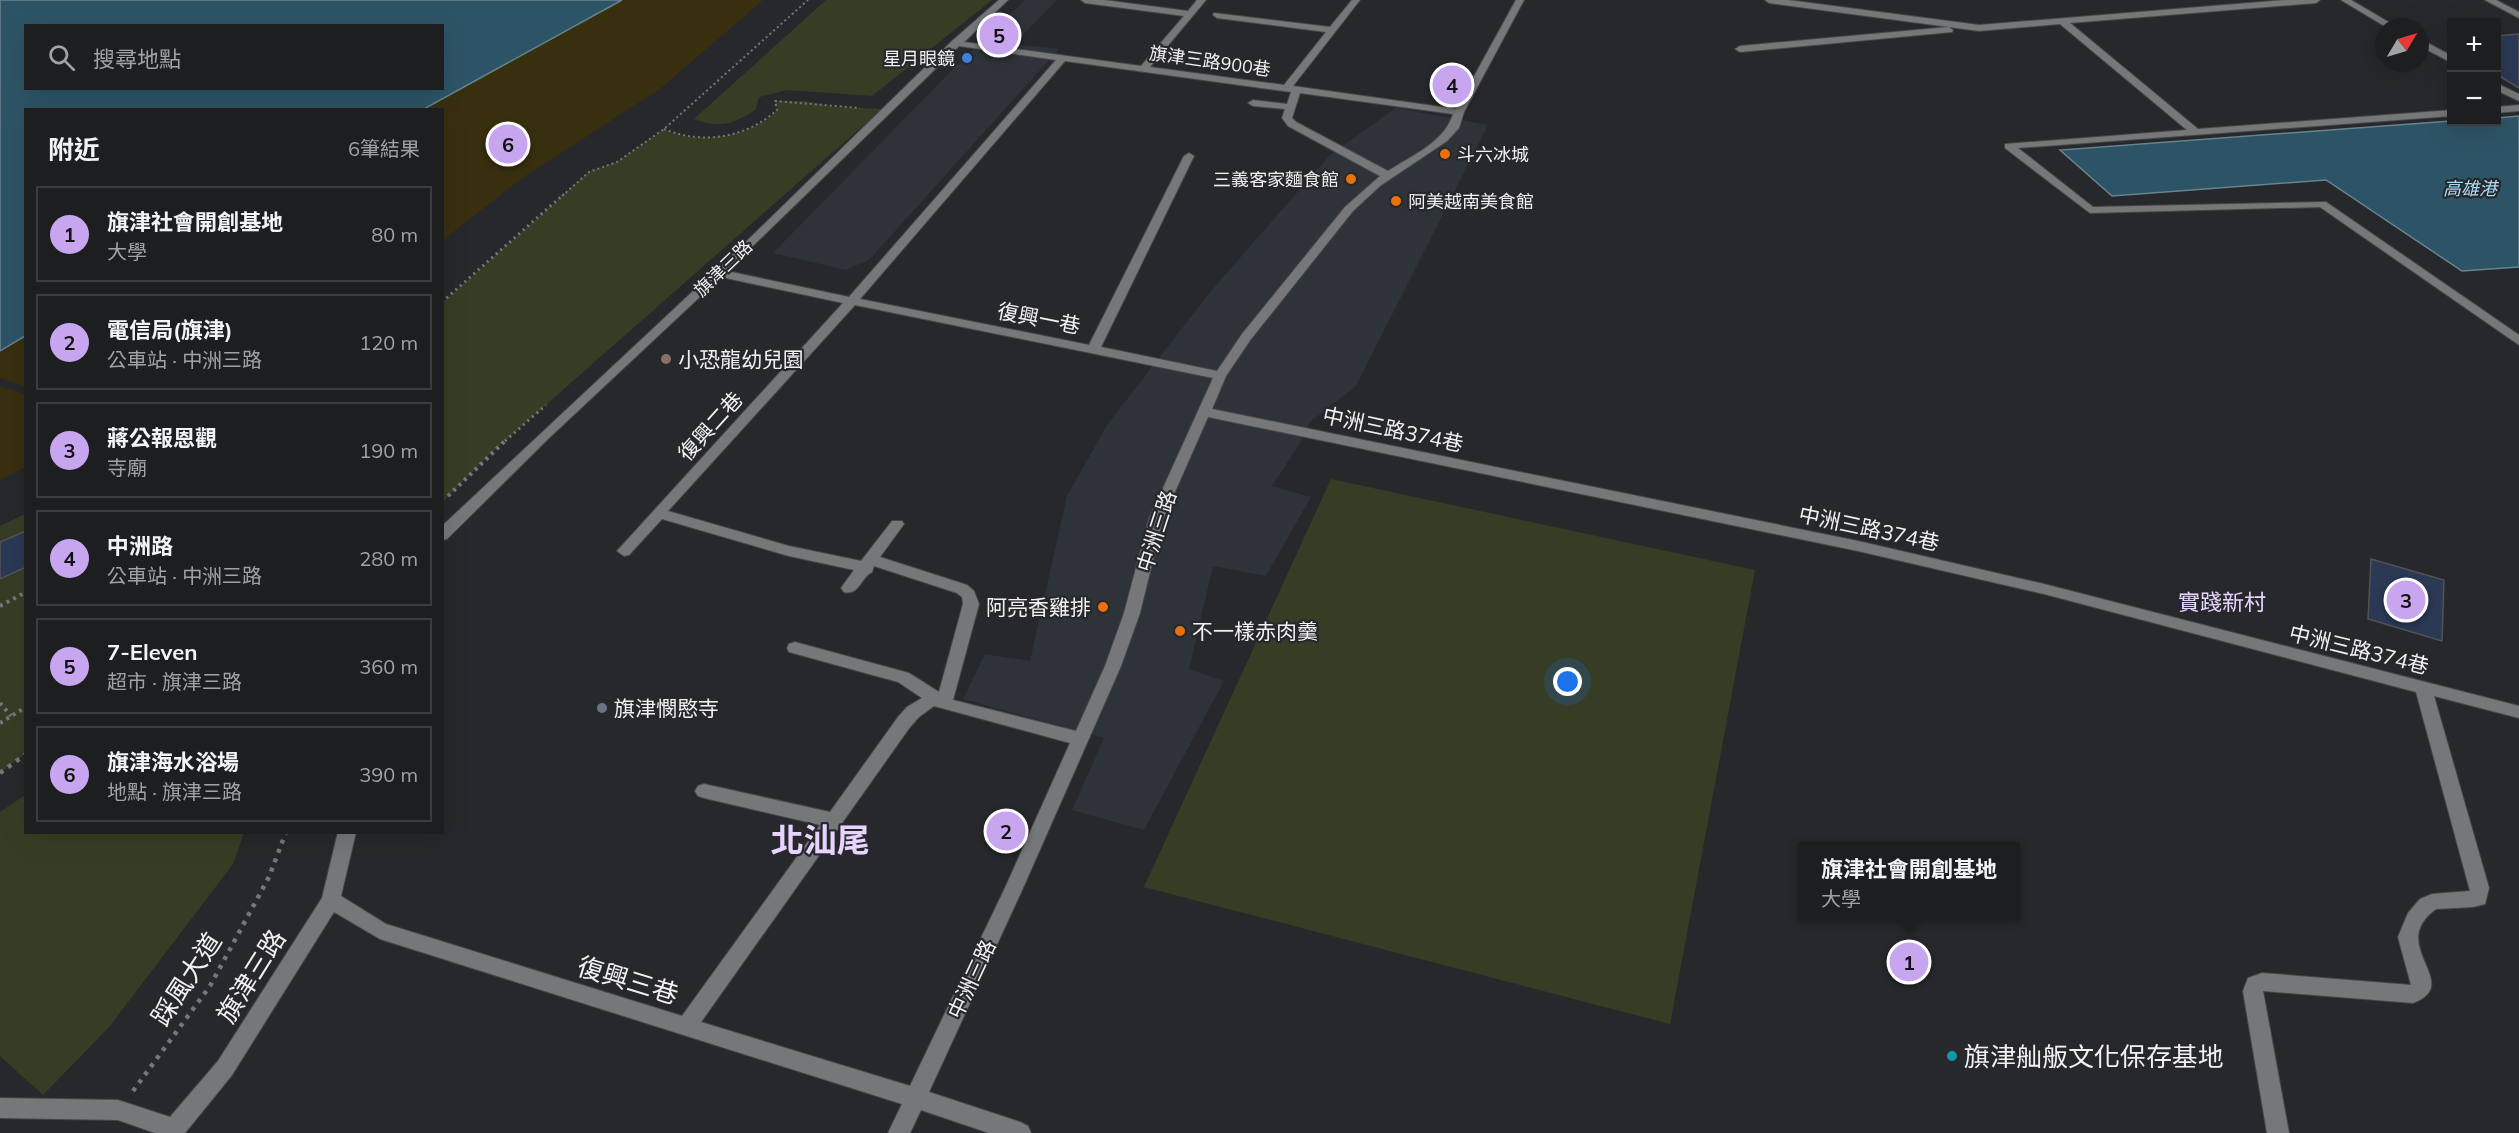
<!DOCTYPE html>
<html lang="zh-TW">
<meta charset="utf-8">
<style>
:root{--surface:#1d1e20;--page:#2a2b2d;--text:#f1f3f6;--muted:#a0a2a5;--line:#3b3c3e;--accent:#c8a6ef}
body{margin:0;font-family:Mulish,"Noto Sans TC",sans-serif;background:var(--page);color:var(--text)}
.controls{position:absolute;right:18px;top:18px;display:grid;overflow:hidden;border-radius:0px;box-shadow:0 6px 24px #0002}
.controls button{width:54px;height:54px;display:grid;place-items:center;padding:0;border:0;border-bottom:2px solid var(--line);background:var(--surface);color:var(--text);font:30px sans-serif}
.compass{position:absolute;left:2375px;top:18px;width:54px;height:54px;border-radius:50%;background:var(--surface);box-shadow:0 6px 24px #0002;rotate:52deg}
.you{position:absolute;left:1568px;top:682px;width:21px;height:21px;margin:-15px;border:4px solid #fff;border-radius:50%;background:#1a73e8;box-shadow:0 0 0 9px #1a73e833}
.badge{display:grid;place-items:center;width:39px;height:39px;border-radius:50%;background:var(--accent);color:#111;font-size:20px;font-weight:700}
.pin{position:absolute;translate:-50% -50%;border:3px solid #fff;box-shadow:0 2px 6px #0006}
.popup{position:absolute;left:1798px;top:842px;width:222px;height:78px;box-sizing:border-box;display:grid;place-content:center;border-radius:0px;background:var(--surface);filter:drop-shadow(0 2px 4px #0005);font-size:20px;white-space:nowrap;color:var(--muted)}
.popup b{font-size:22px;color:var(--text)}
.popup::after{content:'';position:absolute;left:50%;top:100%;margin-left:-12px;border:12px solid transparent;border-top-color:var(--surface)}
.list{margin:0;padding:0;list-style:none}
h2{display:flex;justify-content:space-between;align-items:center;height:78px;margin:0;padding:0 24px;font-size:26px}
h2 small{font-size:20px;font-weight:400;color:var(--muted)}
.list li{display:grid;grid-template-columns:39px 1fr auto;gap:18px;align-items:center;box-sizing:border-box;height:96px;margin:0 12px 12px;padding:0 12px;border:2px solid var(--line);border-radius:0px}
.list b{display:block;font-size:22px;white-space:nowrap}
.list p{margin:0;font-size:20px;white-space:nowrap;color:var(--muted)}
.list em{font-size:20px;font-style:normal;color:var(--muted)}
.icon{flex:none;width:33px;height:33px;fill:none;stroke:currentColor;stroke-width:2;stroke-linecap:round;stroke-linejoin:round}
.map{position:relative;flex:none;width:2519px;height:1133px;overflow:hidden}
.search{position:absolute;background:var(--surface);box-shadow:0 6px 24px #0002;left:24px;top:24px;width:420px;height:66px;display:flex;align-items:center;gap:15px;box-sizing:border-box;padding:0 21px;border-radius:0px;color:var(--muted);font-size:22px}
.panel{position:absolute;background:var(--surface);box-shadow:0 6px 24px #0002;left:24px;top:108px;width:420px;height:726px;border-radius:0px}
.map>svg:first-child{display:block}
</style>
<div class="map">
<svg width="2519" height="1133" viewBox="0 0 2519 1133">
<rect width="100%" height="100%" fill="#27282b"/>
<g fill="#2e3239">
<path d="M1025,0H1057L1014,44L1059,49L870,259L846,270L773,253L957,65Z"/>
<path d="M1396,108L1488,125L1356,386L1310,422L1302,440L1272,486L1311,497L1266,576L1213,566L1189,669L1224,681L1144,830L1072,810L1104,738L963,699L985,654L1030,661L1067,496L1107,425L1210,292L1331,154Z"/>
</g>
<g fill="#373d25">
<path d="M826,0H992L872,96L787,90L759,97L756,109C735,124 718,129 694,119Z"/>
<path d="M775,101H804L835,107L882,109L490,454L443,502V302L589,172L617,162L664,129C695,146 753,137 777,110Z"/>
<path d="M1331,479L1755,570L1670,1024L1144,887Z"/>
<path d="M25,514V754L0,773V526Z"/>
<path d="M25,795L26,832L244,833L233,864L109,1027L43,1095L0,1056V812Z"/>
</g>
<g fill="#382f0f">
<path d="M622,0H763L661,88L521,179L443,240L442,110H424Z"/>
<path d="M25,336V387L0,378V351Z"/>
<path d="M0,386L26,395L25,467L0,480Z"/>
</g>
<g fill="#2d5466" stroke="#688390" stroke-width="1.5" fill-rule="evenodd">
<path d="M0,0H622L424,109L26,110L25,336L0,351ZM26,26H442V88H26Z"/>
<path d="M2519,116V267L2462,271L2326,180L2112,196L2060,150L2451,121L2496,122L2497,118Z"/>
</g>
<g fill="#2b3955" stroke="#525356" stroke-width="1.5">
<path d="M2519,34V88L2496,74V36Z"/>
<path d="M26,531V567L0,579V542Z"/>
<path d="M2371,559L2444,580L2442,641L2368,619Z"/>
</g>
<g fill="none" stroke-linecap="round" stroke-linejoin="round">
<defs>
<g id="minor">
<path d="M999,0H1008L964,42L1141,66L1184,16L1085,3L1081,0H1104L1188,11L1197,0H1206L1150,67L1284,85L1326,32L1217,18L1213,15L1214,13L1330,27L1352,0H1360L1293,86L1456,109L1516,0H1524L1464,112L1459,128L1447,141L1380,186L1353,211L1251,339L1226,376L1212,409L1858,541L2044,584L2519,706V718L2434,696L2489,888L2485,904L2473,907L2436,909C2385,946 2465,983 2413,1003L2263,991L2289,1133H2267L2243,991L2248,978L2262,973L2411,985L2398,937L2408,913L2420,899L2432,894L2470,891L2416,692L2044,594L1858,551L1208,417L1163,519L1140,613L1121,666L1023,888L929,1092L1020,1122L1028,1126L1031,1133H989L921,1110L910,1133H888L902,1104L380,939L334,912L232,1075L185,1133H155L118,1120L0,1118V1098L118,1100L170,1117L218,1061L322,898L338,832H356L341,896L386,924L682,1016L820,825L704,798L698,796L695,791L698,786L704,784L830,812L898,717L907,707L922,698L898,682L789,652L787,648L789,644L795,642L909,673L939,692L963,604L962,597L957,593L874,566L872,572C861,577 859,596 844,592L841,588L854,570L789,556L662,519L629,555L624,556L617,551L843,303L721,277L549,438L447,539L442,540V526L751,237L952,41ZM959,46L1056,60L849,297L727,271ZM1065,61L1291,92L1287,104L1253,100L1248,103L1253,106L1285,109L1282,118L1288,126L1380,176L1345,207L1242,334L1217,371L1101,347L1194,156L1189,153L1184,156L1089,345L860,299ZM1300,93L1453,114C1445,142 1411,156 1388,171L1296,122L1292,118ZM855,305L1213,378L1149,519L1124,613L1105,666L1076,731L953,700L979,604L974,591L967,585L880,557L904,524L902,521H892L861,561L789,546L668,511ZM934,706L1070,743L1005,888L910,1086L701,1022L910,727L919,717Z"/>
<path d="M1765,0H1788L1979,25L2285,0H2320L2316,3L2070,23L2198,129L2452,110V116L2018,148L2093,207L2326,202L2519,335V345L2320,207L2090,213L2005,148V144L2187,130L2060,24L1979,31L1769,3Z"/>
<path d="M2341,0H2351L2397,27H2386Z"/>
<path d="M2485,0H2496L2519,12V18Z"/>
<path d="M1949,27L1953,30L1952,32L1740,52L1735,49L1740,46Z"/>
<path d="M2420,39L2452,56V63L2420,46Z"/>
<path d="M2496,83L2519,94V101L2496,90Z"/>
<path d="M2519,105V111L2496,113V107Z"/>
</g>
</defs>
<use href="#minor" stroke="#464749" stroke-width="2"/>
<g stroke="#76777a" stroke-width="2" stroke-dasharray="2 3" stroke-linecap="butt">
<path d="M664,129C703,145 746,138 777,110L775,101L860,108"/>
<path d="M562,196L589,172L617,162L664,129L808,0"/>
</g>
<g stroke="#76777a" stroke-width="3" stroke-dasharray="2 4" stroke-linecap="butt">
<path d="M442,302L564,194"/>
<path d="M505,441L546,405"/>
</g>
<g stroke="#76777a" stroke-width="4" stroke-dasharray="3 4.5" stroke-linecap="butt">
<path d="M448,496L507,439"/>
<path d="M0,606L26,592"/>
<path d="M0,703L11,716"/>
<path d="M0,723L26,707"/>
</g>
<g stroke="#76777a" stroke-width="4.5" stroke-dasharray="4 6" stroke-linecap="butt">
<path d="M0,773L26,754"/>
<path d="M133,1091L210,986L269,877L286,832"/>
</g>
<use href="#minor" fill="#757779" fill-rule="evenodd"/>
</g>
<circle fill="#3f7fe0" stroke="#27282b" stroke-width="2" cx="967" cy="58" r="6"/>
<g fill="#e8710a" stroke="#27282b" stroke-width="2">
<circle cx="1445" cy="154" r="6"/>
<circle cx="1351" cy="179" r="6"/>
<circle cx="1396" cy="201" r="6"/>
<circle cx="1103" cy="607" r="6"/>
<circle cx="1180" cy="631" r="6"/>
</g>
<circle fill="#8d6e63" stroke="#27282b" stroke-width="2" cx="666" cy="359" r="6"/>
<circle fill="#6b7280" stroke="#27282b" stroke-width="2" cx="602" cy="708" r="6"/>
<circle fill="#0f9aa8" stroke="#27282b" stroke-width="2" cx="1952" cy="1056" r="6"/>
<g text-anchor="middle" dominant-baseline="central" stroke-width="4.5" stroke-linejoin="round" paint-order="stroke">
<g font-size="18" fill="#f1f1f3" stroke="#27282b" text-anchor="end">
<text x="955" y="58">星月眼鏡</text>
<text x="1457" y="154" text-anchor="start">斗六冰城</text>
<text x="1339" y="179">三義客家麵食館</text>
<text x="1408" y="201" text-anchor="start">阿美越南美食館</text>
</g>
<g font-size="18" fill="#f1f1f3" stroke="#27282b">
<text transform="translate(1210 61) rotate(8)">旗津三路900巷</text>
<text transform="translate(723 268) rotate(-44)">旗津三路</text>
</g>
<g font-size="18" font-style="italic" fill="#a7dcf7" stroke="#27282b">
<text x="2470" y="188">高雄港</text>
</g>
<g font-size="21" fill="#f1f1f3" stroke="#27282b">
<text transform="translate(1039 318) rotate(11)">復興一巷</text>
<text transform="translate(710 426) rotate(-48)">復興二巷</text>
<text transform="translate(1393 429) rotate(12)">中洲三路374巷</text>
<text transform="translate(1869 528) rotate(12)">中洲三路374巷</text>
<text transform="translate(1156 531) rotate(-72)">中洲三路</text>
<text transform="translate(2359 649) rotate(14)">中洲三路374巷</text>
<text transform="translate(971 979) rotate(-65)">中洲三路</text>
</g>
<g font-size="21" fill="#f1f1f3" stroke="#27282b" text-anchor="start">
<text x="678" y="359">小恐龍幼兒園</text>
<text x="1091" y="607" text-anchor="end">阿亮香雞排</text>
<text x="1192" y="631">不一樣赤肉羹</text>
<text x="614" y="708">旗津憫愍寺</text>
</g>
<g font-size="22" fill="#e6d4fd" stroke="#27282b">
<text x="2222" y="602">實踐新村</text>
</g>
<g font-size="26" fill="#f1f1f3" stroke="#27282b">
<text transform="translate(251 976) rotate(-58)">旗津三路</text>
<text transform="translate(186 979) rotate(-57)">踩風大道</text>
<text transform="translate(628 980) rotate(17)">復興三巷</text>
</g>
<g font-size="26" fill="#f1f1f3" stroke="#27282b" text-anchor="start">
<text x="1964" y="1056">旗津舢舨文化保存基地</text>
</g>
<g font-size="33" font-weight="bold" fill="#e6d4fd" stroke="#27282b">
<text x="820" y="839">北汕尾</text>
</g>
</g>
</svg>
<div class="controls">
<button>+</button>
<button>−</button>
</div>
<svg class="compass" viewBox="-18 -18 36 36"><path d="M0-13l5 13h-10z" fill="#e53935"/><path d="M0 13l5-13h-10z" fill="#a0a2a5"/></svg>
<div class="you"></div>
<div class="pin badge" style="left:1909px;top:962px">1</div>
<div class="popup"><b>旗津社會開創基地</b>大學</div>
<div class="pin badge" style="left:1006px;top:831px">2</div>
<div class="pin badge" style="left:2406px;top:600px">3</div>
<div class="pin badge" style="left:1452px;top:85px">4</div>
<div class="pin badge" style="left:999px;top:35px">5</div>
<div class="pin badge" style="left:508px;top:144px">6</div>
<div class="search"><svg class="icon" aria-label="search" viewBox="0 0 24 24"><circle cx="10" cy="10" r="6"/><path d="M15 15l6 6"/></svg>搜尋地點</div>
<section class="panel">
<h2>附近<small>6筆結果</small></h2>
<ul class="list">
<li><span class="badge">1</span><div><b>旗津社會開創基地</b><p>大學</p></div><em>80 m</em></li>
<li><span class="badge">2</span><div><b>電信局(旗津)</b><p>公車站 · 中洲三路</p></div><em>120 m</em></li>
<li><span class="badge">3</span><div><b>蔣公報恩觀</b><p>寺廟</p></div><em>190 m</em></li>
<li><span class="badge">4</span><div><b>中洲路</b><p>公車站 · 中洲三路</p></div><em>280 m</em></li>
<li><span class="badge">5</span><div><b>7-Eleven</b><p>超市 · 旗津三路</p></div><em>360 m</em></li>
<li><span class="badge">6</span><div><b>旗津海水浴場</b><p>地點 · 旗津三路</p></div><em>390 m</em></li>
</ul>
</section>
</div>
